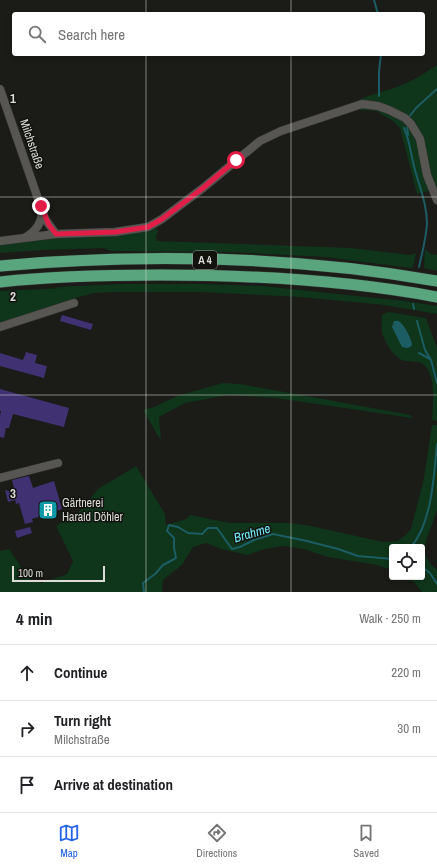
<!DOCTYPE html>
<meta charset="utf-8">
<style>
:root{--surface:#fff;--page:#f2f2f2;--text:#202124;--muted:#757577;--line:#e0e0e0;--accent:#2563eb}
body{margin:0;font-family:"Archivo Narrow",sans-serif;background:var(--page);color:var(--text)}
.controls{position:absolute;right:12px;bottom:12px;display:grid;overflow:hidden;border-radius:4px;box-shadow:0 2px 6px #0003}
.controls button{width:36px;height:36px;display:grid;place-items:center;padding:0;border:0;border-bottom:1px solid var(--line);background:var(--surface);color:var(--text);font:20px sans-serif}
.scale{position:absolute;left:12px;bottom:10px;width:93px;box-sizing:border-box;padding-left:4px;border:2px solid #dcdcd9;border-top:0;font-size:11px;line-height:14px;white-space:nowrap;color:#dcdcd9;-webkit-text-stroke:3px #12120f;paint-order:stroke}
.stop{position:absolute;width:12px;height:12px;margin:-9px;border:3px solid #e11d48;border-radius:50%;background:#fff}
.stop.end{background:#e11d48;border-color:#fff;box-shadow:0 1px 4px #0008}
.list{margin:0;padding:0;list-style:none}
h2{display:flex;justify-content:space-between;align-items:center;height:52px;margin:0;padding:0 16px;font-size:17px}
h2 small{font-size:13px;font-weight:400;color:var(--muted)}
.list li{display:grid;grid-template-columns:26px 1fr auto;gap:12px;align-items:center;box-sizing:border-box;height:56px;padding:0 16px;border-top:1px solid var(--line)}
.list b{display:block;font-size:15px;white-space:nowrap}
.list p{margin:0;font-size:13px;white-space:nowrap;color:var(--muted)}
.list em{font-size:13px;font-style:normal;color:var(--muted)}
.icon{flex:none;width:22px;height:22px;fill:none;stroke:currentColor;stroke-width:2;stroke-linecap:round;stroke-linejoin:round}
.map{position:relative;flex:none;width:437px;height:592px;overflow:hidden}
.search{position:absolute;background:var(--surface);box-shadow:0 2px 6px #0003;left:12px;right:12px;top:12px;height:44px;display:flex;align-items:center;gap:10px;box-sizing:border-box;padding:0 14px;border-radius:4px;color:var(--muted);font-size:15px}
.sheet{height:220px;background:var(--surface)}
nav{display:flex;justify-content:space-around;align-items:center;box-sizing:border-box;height:56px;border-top:1px solid var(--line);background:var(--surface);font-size:11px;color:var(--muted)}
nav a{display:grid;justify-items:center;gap:2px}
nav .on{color:var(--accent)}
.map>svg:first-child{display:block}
</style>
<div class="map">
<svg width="437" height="592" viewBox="0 0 437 592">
<rect width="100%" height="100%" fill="#1b1b18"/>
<g fill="#0f351a">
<path d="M437,65V189L417,194L400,128L393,121L376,111L360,110L357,101C372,93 389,91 404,84C416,79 426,72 437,65Z"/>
<path d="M155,228L158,231L156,237L157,241L351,248L410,255L416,253L413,267L411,268L325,257L269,254L229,252L111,251L104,248L44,250L0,253V243L124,233Z"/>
<path d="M425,249L431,254L437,255V271L424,268Z"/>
<path d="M123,284H200L262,286L405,301L437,306V314L384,305L301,297L200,292H114L94,293L79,297L0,324V291L62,288L54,287Z"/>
<path d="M389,312L426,318L437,348V421L432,420C433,406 436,377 425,366C419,360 412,362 405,361C395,359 385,343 382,333C381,328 382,320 382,315Z"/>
<path d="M223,383L240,384L411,415L412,418L276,398L228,395L185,403L159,417L161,441L143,410L154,407L177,396Z"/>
<path d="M432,425H437V510L427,538L423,552L433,567L437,569V592H422L413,581L405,577H422V547H392V570L377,565L328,557L304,549L283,546L265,549L247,555L221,549L206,543L193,547L182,565L163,580L162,592H0V551L9,549L30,580L42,583L67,574L73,561L56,526L81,510L98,489L136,466L165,514L166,525L186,519L190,515L230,523H290L311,526L383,542L397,541L405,536L411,529L424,478Z"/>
</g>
<path fill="#1c5d64" d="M394,321C397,321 398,320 400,322C405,326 412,340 412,345C409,349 406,348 402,347L392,327Z"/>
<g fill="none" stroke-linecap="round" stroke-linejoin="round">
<g stroke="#1c5d64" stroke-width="2">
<path d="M374,0L378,14"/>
<path d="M379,96V71L381,54"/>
<path d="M409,117L416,108L437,89"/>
<path d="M407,125L408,135"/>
<path d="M404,128C410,141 411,156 415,170C420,188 427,205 427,224C426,239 422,253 419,267"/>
<path d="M413,304L414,309"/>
<path d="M417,321L425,350L431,360L437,383"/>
<path d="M419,353L430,359"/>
<path d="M411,547C432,523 434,475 437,444"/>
<path d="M422,567L430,573L437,584"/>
<path d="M144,592L143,583L155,574L163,565L176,558L174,548V538L167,531L169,525L178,527L188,533L202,534L208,528H217L232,549L240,547L254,540L273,534L307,541L338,549L358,556L392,559"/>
</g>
</g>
<g fill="#3f3172">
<path d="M62,315L93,324L91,330L60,321Z"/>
<path d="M26,352L37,355L35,363L47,366L44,378L0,366V353L23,360Z"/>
<path d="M0,389L69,408L64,427L13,414L9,428H6L4,438L0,437V416L1,411H0Z"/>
<path d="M29,476L33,488L54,481L62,509L32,519L33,522L25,524L19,503L16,504L15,500L8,502L5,490L9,491L14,489L12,480Z"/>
<path d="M30,527L32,533L17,538L15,531Z"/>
</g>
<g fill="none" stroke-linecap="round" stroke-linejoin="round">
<defs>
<g id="minor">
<path d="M0,89L45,219L56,234"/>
<path d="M26,237C36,231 42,223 42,211"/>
<path d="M0,241L56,234L115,232L148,227L162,219L203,188L260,141L281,131L362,104L378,106L389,110L405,118L411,124L420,139L427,175L437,200"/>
<path d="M0,327L74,303"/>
<path d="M0,478L58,463"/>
</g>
<g id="highway">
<path d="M0,266C142,253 296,256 437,281"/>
<path d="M0,282C53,276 107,275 160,275C252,275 346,280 437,297"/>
</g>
</defs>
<use href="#minor" stroke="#353533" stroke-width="9"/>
<use href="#highway" stroke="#353533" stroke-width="12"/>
<use href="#minor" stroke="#575652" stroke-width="8"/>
<use href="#highway" stroke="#58a57e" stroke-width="11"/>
</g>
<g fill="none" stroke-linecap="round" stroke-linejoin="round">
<path stroke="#e11d48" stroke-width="5" d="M41,206L49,225L56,234L115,232L148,227L162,219L203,188L236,160"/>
</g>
<path fill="none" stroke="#dcdcd9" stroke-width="1" stroke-opacity="0.55" d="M146,0V14M291,0V14M146,54V592M291,54V592M0,197H437M0,395H437"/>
<defs>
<symbol id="building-square" viewBox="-11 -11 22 22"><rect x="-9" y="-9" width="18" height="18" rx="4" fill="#0f9aa8" stroke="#12120f"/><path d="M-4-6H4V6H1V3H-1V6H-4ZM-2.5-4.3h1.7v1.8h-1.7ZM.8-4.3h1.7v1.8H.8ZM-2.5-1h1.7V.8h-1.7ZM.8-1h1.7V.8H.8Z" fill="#fff"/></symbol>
</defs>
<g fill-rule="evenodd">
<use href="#building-square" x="37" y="499" width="22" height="22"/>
</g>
<g text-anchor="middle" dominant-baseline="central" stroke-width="3" stroke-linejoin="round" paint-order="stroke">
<rect fill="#12120f" stroke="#9f9f9c" stroke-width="1" x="193" y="251" width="24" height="18" rx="3"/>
<g font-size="11" font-weight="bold" fill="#dcdcd9">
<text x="205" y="260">A 4</text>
</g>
<g font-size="12" fill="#dcdcd9" stroke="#12120f">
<text transform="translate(32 144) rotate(71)">Milchstraße</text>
</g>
<g font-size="12" fill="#dcdcd9" stroke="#12120f" text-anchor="start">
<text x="62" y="503">Gärtnerei<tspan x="62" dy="14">Harald Döhler</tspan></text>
</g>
<g font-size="13" font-style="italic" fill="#73ebf9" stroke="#12120f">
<text transform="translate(252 533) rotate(-16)">Brahme</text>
</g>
</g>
<g font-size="13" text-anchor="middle" font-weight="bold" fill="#dcdcd9" stroke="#12120f" stroke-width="3" stroke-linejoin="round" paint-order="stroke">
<text x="13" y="103">1</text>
<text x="13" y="301">2</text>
<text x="13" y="498">3</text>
</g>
</svg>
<div class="controls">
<button><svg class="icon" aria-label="locate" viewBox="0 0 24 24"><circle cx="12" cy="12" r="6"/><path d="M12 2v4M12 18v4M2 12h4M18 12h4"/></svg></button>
</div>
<div class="scale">100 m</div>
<div class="stop" style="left:236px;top:160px"></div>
<div class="stop end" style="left:41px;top:206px"></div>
<div class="search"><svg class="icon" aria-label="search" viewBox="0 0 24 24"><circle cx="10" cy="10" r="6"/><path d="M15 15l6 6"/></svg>Search here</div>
</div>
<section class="sheet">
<h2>4 min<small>Walk · 250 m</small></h2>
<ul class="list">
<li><svg class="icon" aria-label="ahead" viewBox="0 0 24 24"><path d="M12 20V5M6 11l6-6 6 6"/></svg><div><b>Continue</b></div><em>220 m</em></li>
<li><svg class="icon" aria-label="right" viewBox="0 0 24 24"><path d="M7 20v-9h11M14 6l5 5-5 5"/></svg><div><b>Turn right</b><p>Milchstraße</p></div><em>30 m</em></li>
<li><svg class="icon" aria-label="arrive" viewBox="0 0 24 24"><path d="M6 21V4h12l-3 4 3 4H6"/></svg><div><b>Arrive at destination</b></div></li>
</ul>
</section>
<nav>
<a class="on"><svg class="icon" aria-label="map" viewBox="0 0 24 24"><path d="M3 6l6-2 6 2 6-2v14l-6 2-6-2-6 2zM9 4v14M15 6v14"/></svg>Map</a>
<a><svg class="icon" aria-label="directions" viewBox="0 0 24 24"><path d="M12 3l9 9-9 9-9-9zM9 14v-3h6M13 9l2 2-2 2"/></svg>Directions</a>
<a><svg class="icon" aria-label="saved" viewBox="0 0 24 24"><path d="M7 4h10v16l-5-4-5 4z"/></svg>Saved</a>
</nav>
